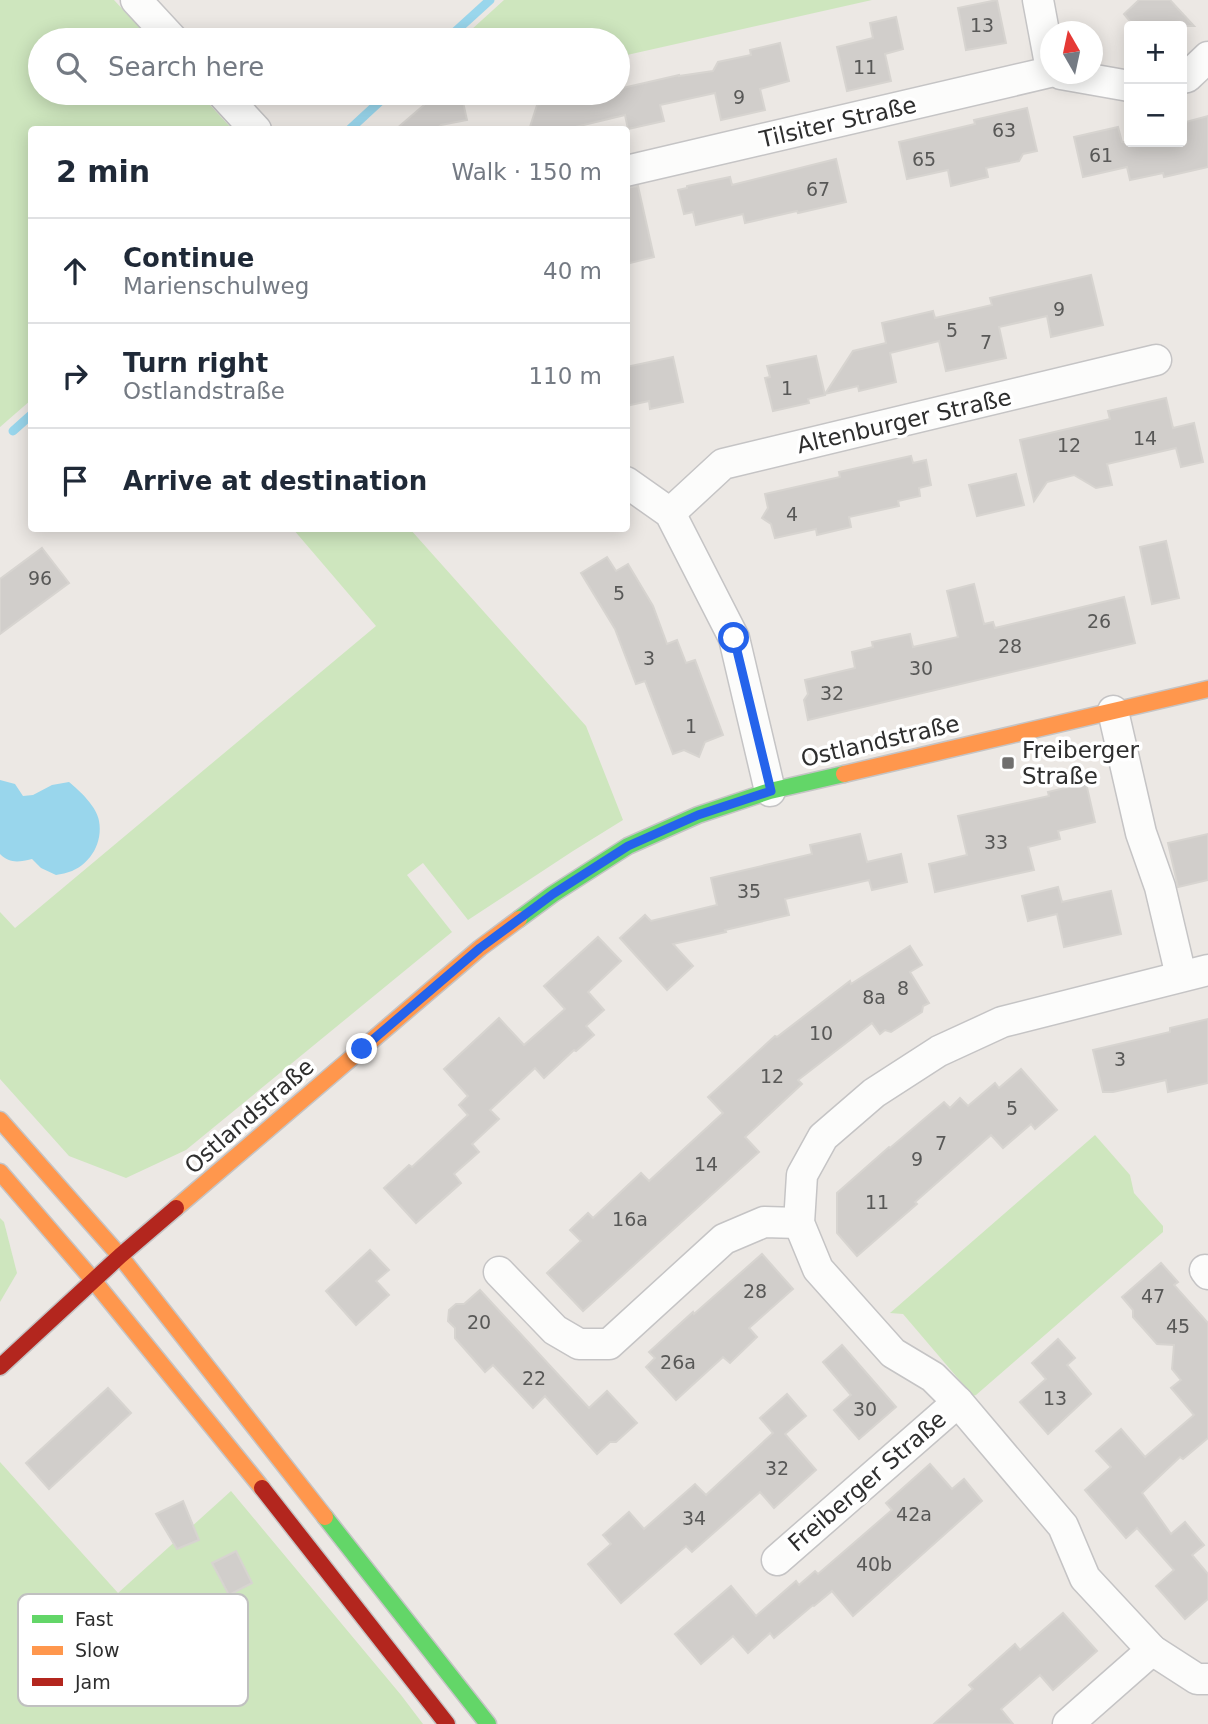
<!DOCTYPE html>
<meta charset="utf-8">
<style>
:root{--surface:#fff;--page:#f6f6f7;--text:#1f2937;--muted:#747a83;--line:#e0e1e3}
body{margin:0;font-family:"DejaVu Sans",sans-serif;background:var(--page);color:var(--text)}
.controls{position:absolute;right:21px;top:21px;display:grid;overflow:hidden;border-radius:7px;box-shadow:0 4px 18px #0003}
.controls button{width:63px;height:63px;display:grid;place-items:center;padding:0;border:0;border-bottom:2px solid var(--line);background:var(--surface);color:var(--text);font:35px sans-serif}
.compass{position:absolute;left:1040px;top:21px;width:63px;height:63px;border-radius:50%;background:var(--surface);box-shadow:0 4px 18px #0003;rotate:351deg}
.stop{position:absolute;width:21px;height:21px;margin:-16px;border:5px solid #2563eb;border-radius:50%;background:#fff}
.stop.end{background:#2563eb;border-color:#fff;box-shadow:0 2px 7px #0008}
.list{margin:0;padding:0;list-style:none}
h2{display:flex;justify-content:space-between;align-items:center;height:91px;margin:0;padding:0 28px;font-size:30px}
h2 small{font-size:23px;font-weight:400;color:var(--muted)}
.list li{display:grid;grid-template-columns:46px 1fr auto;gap:21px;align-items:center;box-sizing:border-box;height:105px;padding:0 28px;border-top:2px solid var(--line)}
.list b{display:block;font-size:26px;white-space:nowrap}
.list p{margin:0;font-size:23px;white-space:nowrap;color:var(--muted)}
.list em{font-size:23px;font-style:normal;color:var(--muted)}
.icon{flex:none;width:38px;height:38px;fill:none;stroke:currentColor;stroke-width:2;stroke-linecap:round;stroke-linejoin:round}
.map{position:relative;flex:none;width:1208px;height:1724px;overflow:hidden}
.search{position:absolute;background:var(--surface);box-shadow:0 4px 18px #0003;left:28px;top:28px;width:602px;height:77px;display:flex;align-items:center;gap:18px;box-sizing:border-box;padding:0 24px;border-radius:38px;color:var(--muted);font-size:26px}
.panel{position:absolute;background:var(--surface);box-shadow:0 4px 18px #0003;left:28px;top:126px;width:602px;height:406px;border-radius:7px}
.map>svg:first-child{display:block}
</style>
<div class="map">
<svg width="1208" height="1724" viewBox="0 0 1208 1724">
<rect width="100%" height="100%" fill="#ece8e4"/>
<g fill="#cee6be">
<path d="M0,0H114L151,40H40V93H199L232,129L32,130L31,400L0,427Z"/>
<path d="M504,0H872L618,57V40H460Z"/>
<path d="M293,529H410L586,726L623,820L573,851L468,920L423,863L407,875L452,932L186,1150L126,1178L69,1156L0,1079V912L15,928L376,626Z"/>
<path d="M1095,1135L1130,1175L1134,1193L1163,1226V1232L976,1395L973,1396L903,1314L890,1313Z"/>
<path d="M0,1218L4,1222L17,1273L0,1302Z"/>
<path d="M0,1462L118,1593L231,1491L401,1695L423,1724H0Z"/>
</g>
<path fill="#99d6ec" d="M0,780L15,784L23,796L33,795L52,785L69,782C80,791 97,807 99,821C103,842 91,863 72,871C67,873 61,874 56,875L41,868L32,859C19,862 10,864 0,854Z"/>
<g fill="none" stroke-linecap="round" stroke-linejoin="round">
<g stroke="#99d6ec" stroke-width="9">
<path d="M446,40L490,0"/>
<path d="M349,130L389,93"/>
<path d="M13,431L32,414"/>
</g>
</g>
<g fill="#d1cecb" stroke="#d7d4d0" stroke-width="2">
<path d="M997,0L1006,43L966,50L958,8Z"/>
<path d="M1139,0H1170L1194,26H1134L1124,14Z"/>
<path d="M896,17L903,49L885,54L891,81L847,91L837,47L873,38L870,23Z"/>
<path d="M780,43L789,81L760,89L765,110L721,120L715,93L660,105L664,121L628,129L625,115L563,130H529L537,105L576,96L577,98L600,93H618V89L679,75V76L713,71L718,62L751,55L750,50Z"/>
<path d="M438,93H461L467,120L441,125L436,130H395Z"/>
<path d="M1027,108L1037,151L1023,154L1019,161L986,168L988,177L951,186L948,170L907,179L899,142L975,124L974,120Z"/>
<path d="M1208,116V167L1164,177L1163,173L1130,180L1127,167L1083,177L1074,137L1118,127L1122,142H1182V123Z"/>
<path d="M836,159L846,202L798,213L797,211L745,223L743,214L696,225L693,212L684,214L678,190L687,188V186L730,177L732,185Z"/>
<path d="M638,186L654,257L626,264V188Z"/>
<path d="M1091,275L1103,325L1051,337L1047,316L999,327L1006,358L946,371L939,341L890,353L896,382L859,391L858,386L825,394L853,351L886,343L882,323L933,311L935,318L992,305L990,298Z"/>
<path d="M816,356L825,395L808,399L809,403L773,411L765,378L770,377L767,366Z"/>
<path d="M673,357L683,402L650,409L649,401L626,406V367Z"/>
<path d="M1166,398L1173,428L1194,423L1203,462L1181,467L1176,448L1107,464L1112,485L1096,488L1074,475L1047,482L1034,501L1020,440L1110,419L1108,411Z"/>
<path d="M911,456L913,463L926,460L931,485L919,488L920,496L898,501L899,506L849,517L851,527L817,535L816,529L775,538L771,524L762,518L768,508L765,494L840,477L839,472Z"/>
<path d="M1016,474L1024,505L977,516L969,485Z"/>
<path d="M1166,541L1179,598L1152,604L1140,547Z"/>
<path d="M42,548L69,583L0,634V579Z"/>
<path d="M607,557L616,571L628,564L653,606L667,644L677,640L686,663L695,660L723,735L705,742L699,757L684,750L673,754L645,681L636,684L615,629L581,573Z"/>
<path d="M974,584L984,624L993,622L995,628L1124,597L1135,643L808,720L804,700L808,694L805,680L855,668L852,652L873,647L872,642L910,634L913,647L958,637L947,591Z"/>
<path d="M1086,783L1095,822L1058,831L1060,839L1028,847L1034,870L935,892L929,864L967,855L958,816L1049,796L1048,792Z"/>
<path d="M860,834L867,862L901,854L907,882L872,890L869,880L785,899L789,915L725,930L726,932L673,944L693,966L667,990L620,938L645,915L651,921L717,905L711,878L812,854L810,845Z"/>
<path d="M1208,834V880L1178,887L1168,843Z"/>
<path d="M1058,887L1062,902L1111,891L1121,934L1064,947L1057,914L1028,921L1022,896Z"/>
<path d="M598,937L621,961L588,992L604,1010L586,1026L594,1035L576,1051L574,1050L544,1078L535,1068L490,1110L499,1119L472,1144L479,1152L454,1174L461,1183L416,1223L384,1188L409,1165L412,1167L468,1115L459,1105L468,1096L444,1069L499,1018L524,1045L565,1009L544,986Z"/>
<path d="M910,946L922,965L910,972L929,1003L923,1006L922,1012L891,1032L885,1030L880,1034L872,1023L798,1080L802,1084L745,1137L759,1152L583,1311L547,1273L581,1241L570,1230L588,1213L593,1218L641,1173L649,1181L723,1113L708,1097L775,1036L777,1037L850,981L851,984Z"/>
<path d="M1208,1019V1083L1168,1092L1166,1080L1113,1092H1103L1093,1050L1170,1032V1028Z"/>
<path d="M1021,1069L1057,1110L1035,1129L1031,1124L1003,1148L991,1135L915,1202L917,1204L857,1256L837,1233V1193L889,1147L890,1148L944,1102L950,1108L960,1098L968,1106L995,1083L999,1088Z"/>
<path d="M370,1250L389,1270L376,1281L389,1295L356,1325L326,1291Z"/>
<path d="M762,1254L793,1289L749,1328L757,1337L730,1363L723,1357L676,1400L646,1367L655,1358L649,1352L693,1312L694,1314Z"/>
<path d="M1161,1263L1178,1282L1174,1285L1208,1323V1438L1183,1459L1180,1457L1142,1493L1171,1534L1185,1522L1204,1545L1192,1555L1208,1574V1599L1185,1619L1156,1586L1174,1570L1137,1528L1126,1538L1085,1490L1111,1467L1096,1451L1121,1429L1145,1457L1194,1415L1171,1388L1181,1380L1172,1369L1174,1345L1157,1344L1133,1317V1310L1122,1297Z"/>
<path d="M480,1290L589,1408L607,1391L637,1423L616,1442H610L597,1454L545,1396L533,1408L493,1365L485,1372L455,1338V1328L448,1321L449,1310L456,1304H464Z"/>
<path d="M1058,1339L1075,1358L1067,1365L1091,1394L1048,1434L1020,1402L1046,1379L1032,1363Z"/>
<path d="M842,1345L896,1407L859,1439L834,1410L851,1395L823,1362Z"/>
<path d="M108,1388L131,1413L49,1489L26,1463Z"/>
<path d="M787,1394L806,1416L785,1434L816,1470L774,1508L760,1492L692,1552L686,1546L621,1603L588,1564L611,1544L603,1535L629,1512L644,1529L695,1484L706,1495L773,1433L760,1418Z"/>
<path d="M930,1464L952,1489L964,1479L982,1501L853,1616L832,1591L814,1606L813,1605L774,1638L770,1633L748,1653L733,1636L701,1664L675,1634L731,1586L756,1616L796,1581L799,1585L815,1571L818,1574L892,1510L886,1503Z"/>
<path d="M183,1501L199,1540L177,1549L156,1514Z"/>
<path d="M236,1551L252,1583L229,1595L212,1563Z"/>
<path d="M1063,1613L1097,1651L1053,1690L1040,1675L1001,1709L1013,1724H934L973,1689L969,1685L1015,1644L1020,1650Z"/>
</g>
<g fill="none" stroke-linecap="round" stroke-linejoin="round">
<defs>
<g id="street">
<path d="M136,0L173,40"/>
<path d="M1038,0L1050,64"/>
<path d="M1061,74L1129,86"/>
<path d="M1182,78L1187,77L1208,57"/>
<path d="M222,93L256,130"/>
<path d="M626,171L1050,72"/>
<path d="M626,482L670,513L734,638L770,791"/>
<path d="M670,513L723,464L1156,360"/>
<path d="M1113,711L1141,833L1160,887L1181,976"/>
<path d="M1208,970L1002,1022L939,1051L874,1093L823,1137L802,1175L799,1223L818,1269L893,1353L933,1377L958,1402L1063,1526L1085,1578L1152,1650L1197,1679H1208"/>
<path d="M1205,1270L1208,1274"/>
<path d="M499,1272L555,1330L579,1344H609L724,1239L764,1222L799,1223"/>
<path d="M777,1560L958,1402"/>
<path d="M1068,1724L1152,1650"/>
</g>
<g id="fast">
<path d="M519,919L553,894L628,846L698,815L770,791L844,774"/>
<path d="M325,1517L488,1724"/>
</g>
<g id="slow">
<path d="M844,774L1208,689"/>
<path d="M0,1120L120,1256L325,1517"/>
<path d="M0,1172L93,1280L262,1488"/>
<path d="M176,1208L480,948L519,919"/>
</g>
<g id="jam">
<path d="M0,1367L120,1256L176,1208"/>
<path d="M262,1488L447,1724"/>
</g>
</defs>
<use href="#street" stroke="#c5c4c5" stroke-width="33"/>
<use href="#fast" stroke="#c5c4c5" stroke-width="19"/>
<use href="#slow" stroke="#c5c4c5" stroke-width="19"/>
<use href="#jam" stroke="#c5c4c5" stroke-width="19"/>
<use href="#street" stroke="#fcfcfb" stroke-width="30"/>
<use href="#fast" stroke="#63d668" stroke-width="16"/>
<use href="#slow" stroke="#ff974d" stroke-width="16"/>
<use href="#jam" stroke="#b3261e" stroke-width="16"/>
</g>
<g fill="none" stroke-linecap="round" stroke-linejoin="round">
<path stroke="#2563eb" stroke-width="9" d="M362,1049L480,948L553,894L628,846L698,815L771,791L734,638"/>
</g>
<rect fill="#706f6e" stroke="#fff" stroke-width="2.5" x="1001" y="756" width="14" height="14" rx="3.5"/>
<g text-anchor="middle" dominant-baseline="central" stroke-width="7" stroke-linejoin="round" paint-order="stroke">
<g font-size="19" fill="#585857">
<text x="982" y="25">13</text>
<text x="865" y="67">11</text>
<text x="739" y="97">9</text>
<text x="1004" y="130">63</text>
<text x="1101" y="155">61</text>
<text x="924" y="159">65</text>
<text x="818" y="189">67</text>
<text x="1059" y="309">9</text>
<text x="952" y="330">5</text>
<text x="986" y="342">7</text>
<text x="787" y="388">1</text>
<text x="1145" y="438">14</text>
<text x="1069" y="445">12</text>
<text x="792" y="514">4</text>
<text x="40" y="578">96</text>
<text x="619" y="593">5</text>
<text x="1099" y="621">26</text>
<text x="1010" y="646">28</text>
<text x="649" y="658">3</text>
<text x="921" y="668">30</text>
<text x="832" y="693">32</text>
<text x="691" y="726">1</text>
<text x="996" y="842">33</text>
<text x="749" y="891">35</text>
<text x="903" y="988">8</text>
<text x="874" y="997">8a</text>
<text x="821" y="1033">10</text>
<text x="1120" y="1059">3</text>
<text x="772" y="1076">12</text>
<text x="1012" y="1108">5</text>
<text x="941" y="1143">7</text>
<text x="917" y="1159">9</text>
<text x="706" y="1164">14</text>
<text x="877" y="1202">11</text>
<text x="630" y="1219">16a</text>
<text x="755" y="1291">28</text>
<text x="1153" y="1296">47</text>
<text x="479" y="1322">20</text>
<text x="1178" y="1326">45</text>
<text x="678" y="1362">26a</text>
<text x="534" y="1378">22</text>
<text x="1055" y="1398">13</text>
<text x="865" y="1409">30</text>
<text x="777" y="1468">32</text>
<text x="914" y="1514">42a</text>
<text x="694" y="1518">34</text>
<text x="874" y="1564">40b</text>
</g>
<g font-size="23" fill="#2e2e2e" stroke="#fff">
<text transform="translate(838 122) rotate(-13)">Tilsiter Straße</text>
<text transform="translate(904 421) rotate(-13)">Altenburger Straße</text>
<text transform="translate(880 741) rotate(-13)">Ostlandstraße</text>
<text transform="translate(249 1116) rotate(-41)">Ostlandstraße</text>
<text transform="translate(867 1481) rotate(-41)">Freiberger Straße</text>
</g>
<g font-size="23" fill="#2e2e2e" stroke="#fff" text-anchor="start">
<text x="1022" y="750">Freiberger<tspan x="1022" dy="26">Straße</tspan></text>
</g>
</g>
<rect x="18" y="1594" width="230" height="112" rx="10" fill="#fff" stroke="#c0c0c0" stroke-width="2"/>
<rect x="32" y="1615" width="31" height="8" fill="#63d668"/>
<rect x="32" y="1646" width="31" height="9" fill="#ff974d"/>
<rect x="32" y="1678" width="31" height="8" fill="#b3261e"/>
<g font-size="19" fill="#2e2e2e">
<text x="75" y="1626">Fast</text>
<text x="75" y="1657">Slow</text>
<text x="75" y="1689">Jam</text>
</g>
</svg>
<div class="controls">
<button>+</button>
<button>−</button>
</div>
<svg class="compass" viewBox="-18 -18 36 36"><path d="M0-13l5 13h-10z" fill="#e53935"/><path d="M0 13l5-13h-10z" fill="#747a83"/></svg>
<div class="stop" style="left:734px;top:638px"></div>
<div class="stop end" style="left:362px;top:1049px"></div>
<div class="search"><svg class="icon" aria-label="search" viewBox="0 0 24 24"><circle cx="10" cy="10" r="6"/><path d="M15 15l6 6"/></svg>Search here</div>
<section class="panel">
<h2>2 min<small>Walk · 150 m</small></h2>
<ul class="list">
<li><svg class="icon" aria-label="ahead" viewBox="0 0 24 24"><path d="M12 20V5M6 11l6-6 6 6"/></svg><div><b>Continue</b><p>Marienschulweg</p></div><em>40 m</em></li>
<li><svg class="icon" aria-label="right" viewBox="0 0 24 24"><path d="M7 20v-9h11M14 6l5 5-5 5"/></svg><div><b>Turn right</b><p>Ostlandstraße</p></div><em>110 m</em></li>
<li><svg class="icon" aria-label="arrive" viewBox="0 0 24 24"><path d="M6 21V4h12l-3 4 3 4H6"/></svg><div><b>Arrive at destination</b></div></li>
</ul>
</section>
</div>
